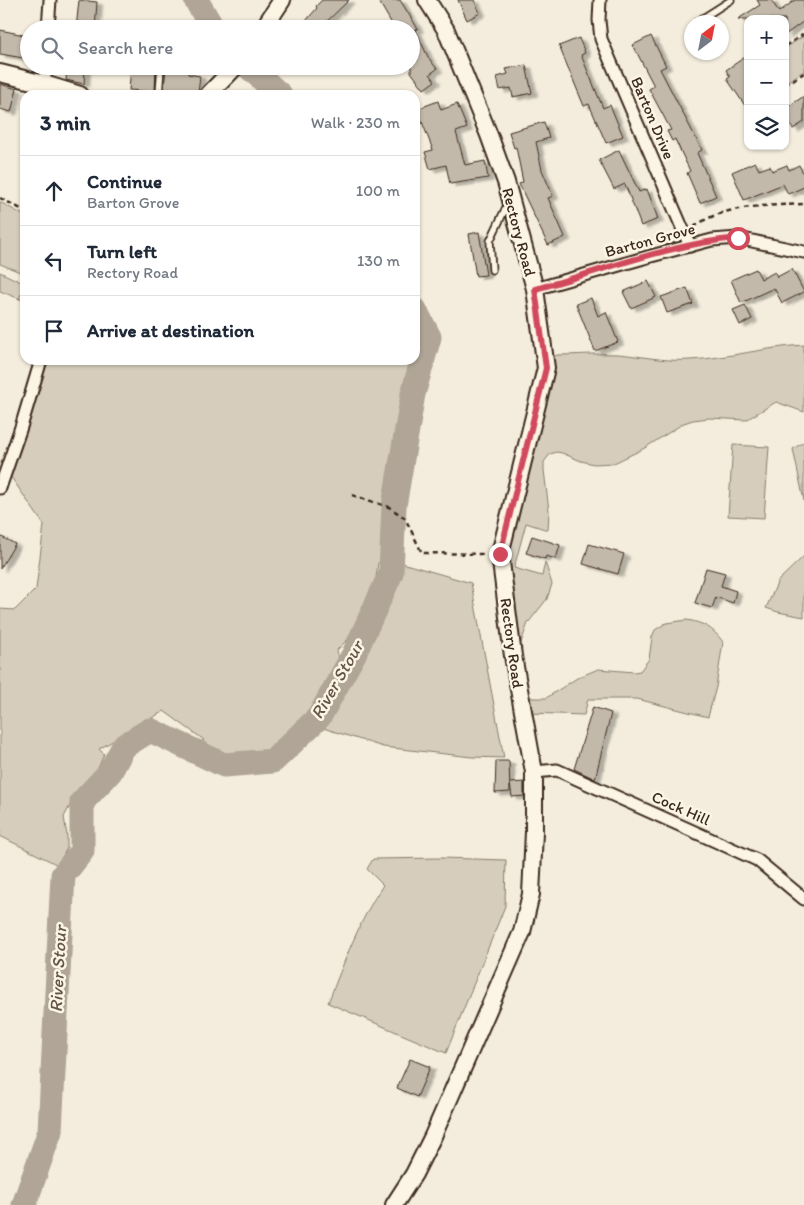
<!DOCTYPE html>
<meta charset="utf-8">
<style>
:root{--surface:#fff;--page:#f6f6f7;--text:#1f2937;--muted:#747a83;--line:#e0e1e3}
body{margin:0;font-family:Itim,sans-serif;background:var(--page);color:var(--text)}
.controls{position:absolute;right:15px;top:15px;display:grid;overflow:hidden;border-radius:10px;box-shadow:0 1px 4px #0004}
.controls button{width:45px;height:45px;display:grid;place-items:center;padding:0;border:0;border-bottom:1px solid var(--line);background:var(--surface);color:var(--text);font:25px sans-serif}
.compass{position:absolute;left:684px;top:15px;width:45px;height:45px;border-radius:50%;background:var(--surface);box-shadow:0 1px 4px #0004;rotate:32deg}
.stop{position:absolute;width:15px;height:15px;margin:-11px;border:4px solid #d1495b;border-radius:50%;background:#fff}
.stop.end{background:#d1495b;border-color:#fff;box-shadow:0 1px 5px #0008}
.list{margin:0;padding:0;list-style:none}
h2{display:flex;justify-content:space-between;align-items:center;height:65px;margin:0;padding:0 20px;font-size:21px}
h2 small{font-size:16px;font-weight:400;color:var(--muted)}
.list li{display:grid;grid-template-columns:32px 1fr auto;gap:15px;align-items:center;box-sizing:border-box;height:70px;padding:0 20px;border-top:1px solid var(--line)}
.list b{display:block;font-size:19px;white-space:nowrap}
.list p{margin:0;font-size:16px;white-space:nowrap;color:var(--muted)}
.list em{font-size:16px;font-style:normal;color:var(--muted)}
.icon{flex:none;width:28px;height:28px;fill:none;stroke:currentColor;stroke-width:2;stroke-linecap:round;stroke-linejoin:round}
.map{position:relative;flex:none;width:804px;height:1205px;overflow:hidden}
.search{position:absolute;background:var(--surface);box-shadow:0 1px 4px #0004;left:20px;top:20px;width:400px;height:55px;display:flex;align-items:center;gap:12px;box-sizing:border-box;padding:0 18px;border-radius:28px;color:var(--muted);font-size:19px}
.panel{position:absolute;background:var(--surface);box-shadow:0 1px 4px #0004;left:20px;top:90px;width:400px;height:275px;border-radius:15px}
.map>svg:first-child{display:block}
</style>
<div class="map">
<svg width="804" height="1205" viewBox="0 0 804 1205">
<defs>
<filter id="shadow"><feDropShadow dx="5.5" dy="3" stdDeviation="1" flood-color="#0004"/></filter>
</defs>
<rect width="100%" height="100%" fill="#f4eddd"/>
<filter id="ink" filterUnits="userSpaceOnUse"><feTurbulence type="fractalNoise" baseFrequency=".02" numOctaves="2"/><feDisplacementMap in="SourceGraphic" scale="10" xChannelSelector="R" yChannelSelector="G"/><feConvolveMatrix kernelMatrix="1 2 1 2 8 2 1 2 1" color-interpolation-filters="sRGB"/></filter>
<g filter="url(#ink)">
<g fill="#d6cdbd" stroke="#887c6e">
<path d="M190,0H205L224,29H208Z"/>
<path d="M804,36V71L785,83V48Z"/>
<path d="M244,66H257L289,95H255L257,90L238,73Z"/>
<path d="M0,202L25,216V274L0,264Z"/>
<path d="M0,272L25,284V295L22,293L19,298L25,301L0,291Z"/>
<path d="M415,296L431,331L432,349L418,400L395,561L471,583L504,758L472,757L383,747L320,727L330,714L383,601L386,592L385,575L394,561L378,563L374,593L350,637L337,650C338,655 340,662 339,666C335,683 320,701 308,713L310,718C305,724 301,731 296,737C281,753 244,767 222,763C211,761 200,755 189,751L198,743L204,740L164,711L99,749L104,754L93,781L83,793L72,802L64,817L67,835V848L58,865L0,836V609L15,610L36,589L44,525L11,477L30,411L48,360H415Z"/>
<path d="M804,345V412L776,402L746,420L709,418L693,420L684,423L643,449L614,463L594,464L581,461L562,453L557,452L550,454L544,462V470L549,511L548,530L526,523L514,568L542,576L545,562L552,584L547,599L528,623L518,651L502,570L549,360L557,355C577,355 598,353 618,354C642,356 666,362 690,360C729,358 766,347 804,345Z"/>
<path d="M804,442V501L793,449Z"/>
<path d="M733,445L769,447L764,518L728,516Z"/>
<path d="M804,556V617L778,612L766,608L778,581Z"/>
<path d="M687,620C704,623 713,628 723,642L716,687L708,717L637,699H588L584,715L529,713L526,695L533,698H546L577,678L598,669L634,672L640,671L649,659L652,637L655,630L666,623Z"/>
<path d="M441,858L506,860L505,906L446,1053L328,1003C344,962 359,921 383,885L367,869L373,859Z"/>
</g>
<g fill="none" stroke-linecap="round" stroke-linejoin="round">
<g stroke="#b0a596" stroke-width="25">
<path d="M196,0L213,29"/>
<path d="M248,66L280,95"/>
<path d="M24,1205L50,1131L63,875L82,851V802L110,772L124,746L150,730L224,765L273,761L319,717L354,654L391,573L394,506L413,394L429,337L415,310"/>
</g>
</g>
<g fill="#c3b9aa" stroke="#3b2a1e" filter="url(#shadow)">
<path d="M79,0L97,2L95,29H76Z"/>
<path d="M322,0H349L319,29H299L317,8L316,6Z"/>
<path d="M378,0H400L418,29H415L428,57L437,69L430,74L435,81L424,89L411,72V29H395Z"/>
<path d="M458,0H474L480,13L467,20Z"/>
<path d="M757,0H771L779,12L795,0H804V21L785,35V19H738L760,5Z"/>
<path d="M0,30L29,36V59L0,54Z"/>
<path d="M651,36L666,66L660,69L702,150L697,153L716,196L700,203L687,173L690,171L675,139L672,141L667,131L671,130L649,89L654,86L633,45Z"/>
<path d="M579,38L585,53L581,55L603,108L610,105L623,136L606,143L589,104L584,106L559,46Z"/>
<path d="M748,55V110L727,79L730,77L726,70Z"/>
<path d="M526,65L532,93L513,97L511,88L500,90L497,77L508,74L506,69Z"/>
<path d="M131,66H156L155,92L129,90Z"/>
<path d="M166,66H188V74L200,76L198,94L164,90Z"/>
<path d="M67,67L85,68L84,84L66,80Z"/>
<path d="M0,84L17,89L11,112L0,109Z"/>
<path d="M804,96V122L793,129L785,117V109Z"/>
<path d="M438,101L441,110L457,104L467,128L456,132L465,165L485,161L488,178L450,184L446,165L430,169L425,152L433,150L417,109Z"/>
<path d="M544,122L549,138L536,142L542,170L553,196L548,198L565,237L548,245L519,184L523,182L516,147L514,148L509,132Z"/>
<path d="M619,150L639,192L647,189L658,219L641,226L625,184L614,189L599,160Z"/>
<path d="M755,162L759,170L770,166L772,171L787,165L789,170L799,165L804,175V187L788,194L783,184L744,200L732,172Z"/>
<path d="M479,232L486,275L476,276L469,234Z"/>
<path d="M756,269L761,279L775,272L777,277L792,269L804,292L782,303L774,288L741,303L731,280Z"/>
<path d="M648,281L656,297L631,308L623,292Z"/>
<path d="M687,288L693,304L667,313L661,297Z"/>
<path d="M591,298L598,316L606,312L618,342L595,351L576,304Z"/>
<path d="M745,305L752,319L740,325L733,310Z"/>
<path d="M0,536L15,544L0,569Z"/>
<path d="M532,536L560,545L556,559L546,556L545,559L526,553Z"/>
<path d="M589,544L624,554L618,574L583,564Z"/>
<path d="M706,568L725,573L721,586L736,591L733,603L716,597L712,608L695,603Z"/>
<path d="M593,707L611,713L595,779L574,769Z"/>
<path d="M496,761H509L510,792L495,793Z"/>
<path d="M524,782V796L512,797L510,783Z"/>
<path d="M410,1059L430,1067L417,1097L397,1088Z"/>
</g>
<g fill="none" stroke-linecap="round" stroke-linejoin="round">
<defs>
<g id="lane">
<path d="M698,21L731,0"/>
<path d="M159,95L161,66"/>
<path d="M492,270L490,241L508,203"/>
</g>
<g id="street">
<path d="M600,0L599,20L601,39L690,246"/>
<path d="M48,29L50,0"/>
<path d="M44,84L46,66"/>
<path d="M535,289L651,256L712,240L738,238L804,252"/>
<path d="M0,488L21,427L41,360"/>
<path d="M534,772L557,770L757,860L804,899"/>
</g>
<g id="secondary">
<path d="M263,29L282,0"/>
<path d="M0,73L44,84L80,95"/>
<path d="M208,95L236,66"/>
<path d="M394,1205L414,1174L433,1136L522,932L531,894L534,832V772L513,656L500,554L546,368L535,289L506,182L489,135L446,30L427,0"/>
</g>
</defs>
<use href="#lane" stroke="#3b2a1e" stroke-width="9"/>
<use href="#street" stroke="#3b2a1e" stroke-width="15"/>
<use href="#secondary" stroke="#3b2a1e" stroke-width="20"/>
<g stroke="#3b2a1e" stroke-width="2.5" stroke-dasharray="5 4" stroke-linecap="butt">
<path d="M785,46L804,34"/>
<path d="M785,85L804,73"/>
<path d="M0,198L25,211"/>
<path d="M694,227C724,204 768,206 804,204"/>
<path d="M352,495L389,507L405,518L422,553L485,554"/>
</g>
<use href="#lane" stroke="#fcf5e5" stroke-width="5.5"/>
<use href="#street" stroke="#fcf5e5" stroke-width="11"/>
<use href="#secondary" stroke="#fcf5e5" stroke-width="16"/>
</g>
</g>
<g fill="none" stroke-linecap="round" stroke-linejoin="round" filter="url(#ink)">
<path stroke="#d1495b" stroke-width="6" d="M500,554L546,368L535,289C602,271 669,244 738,238"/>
</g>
<g text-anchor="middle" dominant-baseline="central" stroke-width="5" stroke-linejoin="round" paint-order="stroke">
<g font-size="16" fill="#3b2a1e" stroke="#fcf5e5">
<text transform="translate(653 118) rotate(67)">Barton Drive</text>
<text transform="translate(519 232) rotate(75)">Rectory Road</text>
<text transform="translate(650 240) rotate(-15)">Barton Grove</text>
<text transform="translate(512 643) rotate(82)">Rectory Road</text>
<text transform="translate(681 808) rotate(24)">Cock Hill</text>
</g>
<g font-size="18" font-style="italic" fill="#645548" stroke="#fcf5e5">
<text transform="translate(337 680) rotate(-60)">River Stour</text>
<text transform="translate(58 969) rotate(-87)">River Stour</text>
</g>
</g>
</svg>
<div class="controls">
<button>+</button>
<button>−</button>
<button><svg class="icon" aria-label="layers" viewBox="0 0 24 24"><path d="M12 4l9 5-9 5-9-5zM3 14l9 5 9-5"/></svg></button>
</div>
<svg class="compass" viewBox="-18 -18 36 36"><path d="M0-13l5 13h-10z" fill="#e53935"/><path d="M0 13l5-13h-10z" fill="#747a83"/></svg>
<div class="stop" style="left:738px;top:238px"></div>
<div class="stop end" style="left:500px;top:554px"></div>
<div class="search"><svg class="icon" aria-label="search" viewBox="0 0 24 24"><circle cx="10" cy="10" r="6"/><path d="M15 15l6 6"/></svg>Search here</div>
<section class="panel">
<h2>3 min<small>Walk · 230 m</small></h2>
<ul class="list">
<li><svg class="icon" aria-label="ahead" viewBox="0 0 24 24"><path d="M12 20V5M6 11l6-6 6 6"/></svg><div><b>Continue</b><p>Barton Grove</p></div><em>100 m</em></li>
<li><svg class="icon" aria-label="left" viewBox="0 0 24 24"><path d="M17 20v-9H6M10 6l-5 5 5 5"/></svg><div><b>Turn left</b><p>Rectory Road</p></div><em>130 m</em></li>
<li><svg class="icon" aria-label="arrive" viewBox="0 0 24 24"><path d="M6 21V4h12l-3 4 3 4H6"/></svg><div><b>Arrive at destination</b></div></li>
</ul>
</section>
</div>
